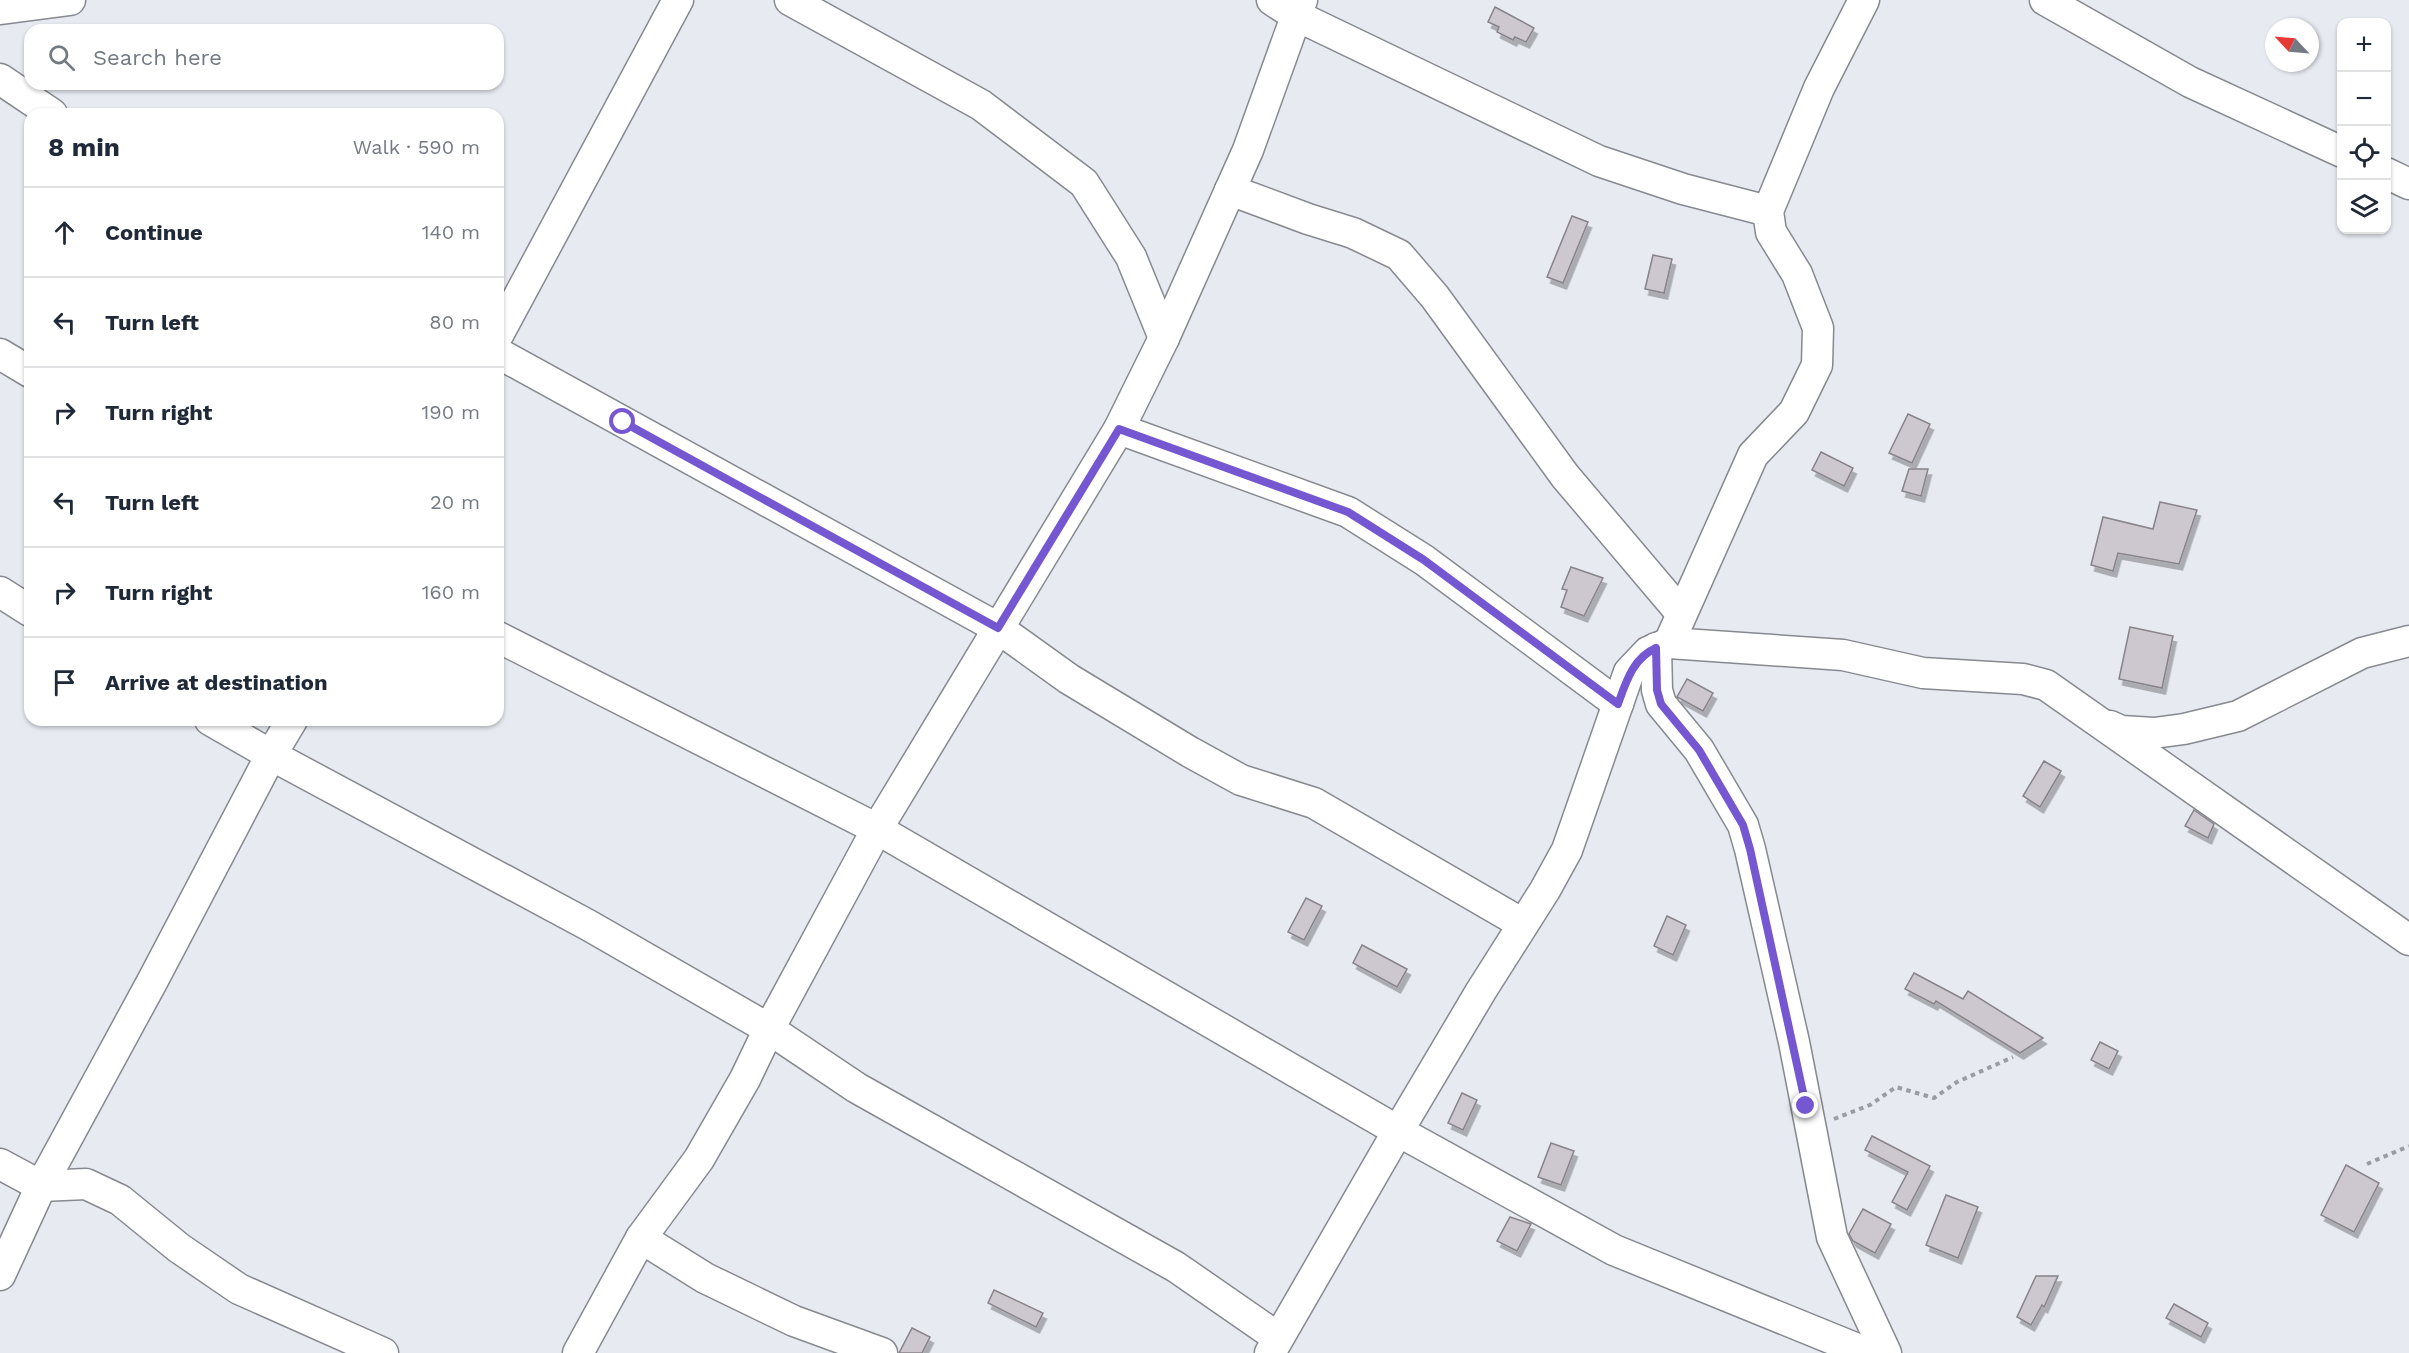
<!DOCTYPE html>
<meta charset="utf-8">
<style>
:root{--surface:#fff;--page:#f6f6f7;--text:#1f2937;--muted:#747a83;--line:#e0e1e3}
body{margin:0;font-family:"Work Sans",sans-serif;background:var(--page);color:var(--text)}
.controls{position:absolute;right:18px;top:18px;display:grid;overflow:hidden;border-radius:12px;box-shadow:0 2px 4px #0004}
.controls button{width:54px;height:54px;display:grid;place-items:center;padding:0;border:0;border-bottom:2px solid var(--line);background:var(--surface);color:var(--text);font:30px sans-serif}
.compass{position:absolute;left:2265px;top:18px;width:54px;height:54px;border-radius:50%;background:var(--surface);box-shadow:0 2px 4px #0004;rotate:296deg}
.stop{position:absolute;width:18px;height:18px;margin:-14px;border:4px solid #7557d1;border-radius:50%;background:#fff}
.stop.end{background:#7557d1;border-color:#fff;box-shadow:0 2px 6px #0008}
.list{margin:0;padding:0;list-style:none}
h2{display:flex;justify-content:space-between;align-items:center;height:78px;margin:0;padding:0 24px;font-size:26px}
h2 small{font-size:20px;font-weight:400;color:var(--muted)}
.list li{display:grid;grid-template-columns:39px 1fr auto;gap:18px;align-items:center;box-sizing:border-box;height:90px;padding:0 24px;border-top:2px solid var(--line)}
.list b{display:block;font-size:22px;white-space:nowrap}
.list em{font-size:20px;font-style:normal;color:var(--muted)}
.icon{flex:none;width:33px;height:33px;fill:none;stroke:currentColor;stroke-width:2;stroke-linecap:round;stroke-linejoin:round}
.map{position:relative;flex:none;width:2409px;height:1353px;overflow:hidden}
.search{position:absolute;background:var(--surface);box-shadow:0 2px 4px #0004;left:24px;top:24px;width:480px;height:66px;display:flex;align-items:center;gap:15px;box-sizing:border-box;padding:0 21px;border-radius:18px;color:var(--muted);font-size:22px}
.panel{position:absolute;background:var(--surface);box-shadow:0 2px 4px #0004;left:24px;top:108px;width:480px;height:618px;border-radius:18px}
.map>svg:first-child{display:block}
</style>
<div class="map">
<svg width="2409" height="1353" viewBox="0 0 2409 1353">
<defs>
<filter id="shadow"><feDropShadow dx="3.5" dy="6" stdDeviation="0" flood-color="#0004"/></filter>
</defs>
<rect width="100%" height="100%" fill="#e8eaf2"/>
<g fill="#cdc8cf" stroke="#878389" stroke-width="1.5" filter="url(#shadow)">
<path d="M1495,7L1534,28L1526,42L1515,37L1513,40L1497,32L1499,27L1488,22Z"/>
<path d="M1572,216L1588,222L1563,283L1547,277Z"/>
<path d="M1653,255L1672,259L1664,293L1645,289Z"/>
<path d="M1908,414L1930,424L1912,463L1889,453Z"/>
<path d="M1821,452L1853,468L1844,486L1812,470Z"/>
<path d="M1909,469H1928L1921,496L1902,491Z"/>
<path d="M2160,502L2197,510L2179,564L2118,553L2113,571L2091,565L2103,517L2153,529Z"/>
<path d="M1571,567L1603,578L1584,616L1561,607L1567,590L1562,589Z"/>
<path d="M2130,627L2173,636L2162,688L2119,679Z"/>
<path d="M1687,679L1713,693L1703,711L1677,697Z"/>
<path d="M2044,761L2061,771L2040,807L2023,796Z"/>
<path d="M2194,810L2214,824L2208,838L2185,826Z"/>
<path d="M1306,898L1322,906L1304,940L1288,932Z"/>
<path d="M1667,916L1686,925L1673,955L1654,946Z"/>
<path d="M1362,945L1407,969L1397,987L1353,963Z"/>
<path d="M1914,973L1963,999L1968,991L2043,1038L2020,1053L1936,1001L1934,1004L1905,989Z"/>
<path d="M2100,1042L2118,1051L2109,1069L2091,1060Z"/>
<path d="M1462,1093L1477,1100L1463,1130L1448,1123Z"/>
<path d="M1872,1136L1930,1166L1907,1210L1892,1202L1908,1172L1865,1150Z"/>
<path d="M1551,1143L1574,1151L1561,1185L1538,1177Z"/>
<path d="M2346,1165L2379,1183L2354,1232L2321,1215Z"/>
<path d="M1946,1195L1978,1207L1958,1258L1926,1245Z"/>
<path d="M1863,1209L1891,1224L1875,1253L1853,1241L1849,1234Z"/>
<path d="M1510,1217L1531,1224L1517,1251L1497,1241Z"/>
<path d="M2036,1276H2058L2044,1307L2042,1305L2031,1325L2017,1317Z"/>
<path d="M994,1290L1043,1313L1036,1327L988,1303Z"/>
<path d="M2174,1304L2208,1323L2201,1337L2166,1318Z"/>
<path d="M912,1328L930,1337L922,1353H899Z"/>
</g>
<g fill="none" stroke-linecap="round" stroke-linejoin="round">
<defs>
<g id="minor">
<path d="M790,0L981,105L1084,183L1131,257L1164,338"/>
<path d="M1272,0L1295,15L1599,161L1683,189L1768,211"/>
<path d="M2045,0L2190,82L2342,152"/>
<path d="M1,9L70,0"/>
<path d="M0,79L52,114"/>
<path d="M2386,173L2409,184"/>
<path d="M1230,190L1308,219L1353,233L1399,255L1435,297L1565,476L1681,613"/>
<path d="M498,335L678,0"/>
<path d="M498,353L998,628L1069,679L1190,752L1241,780L1314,803L1523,924"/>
<path d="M0,354L30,372"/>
<path d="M1119,429L1348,512L1424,560L1618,704"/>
<path d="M0,592L30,611"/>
<path d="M498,637L877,829L1398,1131L1614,1250L1867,1353"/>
<path d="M1669,643L1753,455L1794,412L1817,365L1818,328L1797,274L1771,232L1768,211L1819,88L1864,0"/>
<path d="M1656,648L1657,690L1661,704L1699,750L1743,825L1750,849L1794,1042L1832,1237L1886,1353"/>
<path d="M210,720L271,755L588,925L769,1029L857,1088L1176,1267L1277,1337"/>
<path d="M2110,726L2121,731L2154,733L2184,729L2238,716L2362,653L2409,641"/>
<path d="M0,1164L41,1186L86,1184L120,1200L179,1248L239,1289L383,1353"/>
<path d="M641,1238L705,1278L794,1321L882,1353"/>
<path d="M0,1275L41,1186L153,980L271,755L292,720"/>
<path d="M578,1353L641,1238L699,1159L745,1079L769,1029L877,829L1119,429L1164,338L1248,150L1302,0"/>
<path d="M1270,1353L1398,1131L1481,991L1545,890L1567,850L1629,672L1648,652L1669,643L1843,655L1923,673L2023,679L2046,685L2409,940"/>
</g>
</defs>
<use href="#minor" stroke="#878990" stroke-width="33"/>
<g stroke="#9b9ca2" stroke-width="4" stroke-dasharray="4.5 4.5" stroke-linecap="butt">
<path d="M1834,1119L1870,1105L1896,1087L1934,1098L1957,1082L2013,1057"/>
<path d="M2367,1164L2409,1146"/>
</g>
<use href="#minor" stroke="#fff" stroke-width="30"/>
</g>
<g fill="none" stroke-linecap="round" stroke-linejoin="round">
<path stroke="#7557d1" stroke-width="8" d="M623,422L998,628L1119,429L1348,512L1424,560L1618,704C1626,682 1633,658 1656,648L1657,690L1661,704L1699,750L1743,825L1750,849L1806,1106"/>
</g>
</svg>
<div class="controls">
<button>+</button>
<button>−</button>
<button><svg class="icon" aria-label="locate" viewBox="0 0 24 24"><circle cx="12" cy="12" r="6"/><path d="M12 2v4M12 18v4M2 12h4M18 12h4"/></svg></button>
<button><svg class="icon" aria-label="layers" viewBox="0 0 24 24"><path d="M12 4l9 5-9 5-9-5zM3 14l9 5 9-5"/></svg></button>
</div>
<svg class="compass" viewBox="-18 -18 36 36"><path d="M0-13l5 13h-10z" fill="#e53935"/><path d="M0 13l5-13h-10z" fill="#747a83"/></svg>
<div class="stop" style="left:623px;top:422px"></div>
<div class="stop end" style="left:1806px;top:1106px"></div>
<div class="search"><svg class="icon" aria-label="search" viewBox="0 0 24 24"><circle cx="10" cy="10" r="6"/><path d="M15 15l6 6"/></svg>Search here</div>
<section class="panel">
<h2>8 min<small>Walk · 590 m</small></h2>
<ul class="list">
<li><svg class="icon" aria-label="ahead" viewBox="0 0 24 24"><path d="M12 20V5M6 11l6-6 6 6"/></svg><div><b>Continue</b></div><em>140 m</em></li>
<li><svg class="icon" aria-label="left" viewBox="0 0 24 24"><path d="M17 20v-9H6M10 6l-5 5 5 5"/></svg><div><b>Turn left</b></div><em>80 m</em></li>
<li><svg class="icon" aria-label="right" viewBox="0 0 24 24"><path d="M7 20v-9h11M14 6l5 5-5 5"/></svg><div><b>Turn right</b></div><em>190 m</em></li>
<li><svg class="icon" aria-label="left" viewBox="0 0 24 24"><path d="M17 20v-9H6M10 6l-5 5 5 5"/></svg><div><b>Turn left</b></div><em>20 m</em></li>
<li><svg class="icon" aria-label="right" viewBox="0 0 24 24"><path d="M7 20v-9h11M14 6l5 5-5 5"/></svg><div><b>Turn right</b></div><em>160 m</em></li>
<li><svg class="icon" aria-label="arrive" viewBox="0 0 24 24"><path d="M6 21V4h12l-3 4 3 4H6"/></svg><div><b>Arrive at destination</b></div></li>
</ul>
</section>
</div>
